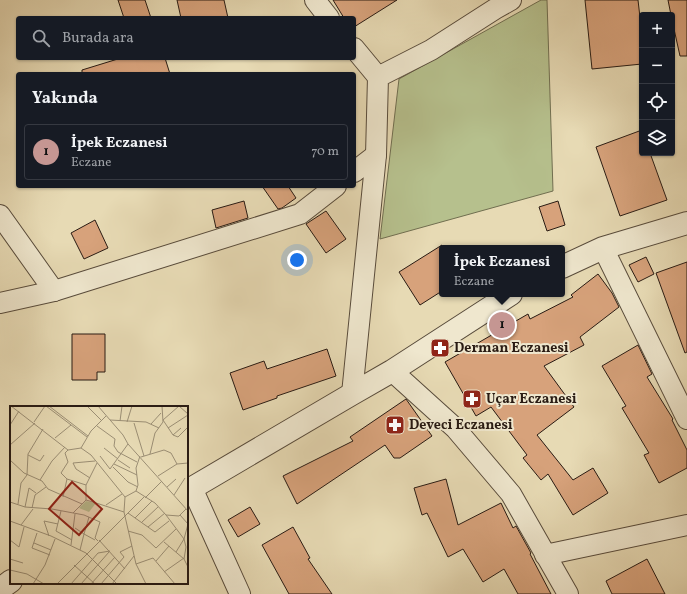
<!DOCTYPE html>
<html lang="tr">
<meta charset="utf-8">
<style>
:root{--surface:#171b24;--page:#242831;--text:#f1f3f6;--muted:#9ea1a6;--line:#363941;--accent:#c59692}
body{margin:0;font-family:Vollkorn,serif;background:var(--page);color:var(--text)}
.controls{position:absolute;right:12px;top:12px;display:grid;overflow:hidden;border-radius:4px;box-shadow:0 1px 3px #0004}
.controls button{width:36px;height:36px;display:grid;place-items:center;padding:0;border:0;border-bottom:1px solid var(--line);background:var(--surface);color:var(--text);font:20px sans-serif}
.you{position:absolute;left:297px;top:260px;width:14px;height:14px;margin:-10px;border:3px solid #fff;border-radius:50%;background:#1a73e8;box-shadow:0 0 0 6px #1a73e833}
.badge{display:grid;place-items:center;width:26px;height:26px;border-radius:50%;background:var(--accent);color:#111;font-size:13px;font-weight:700}
.pin{position:absolute;translate:-50% -50%;border:2px solid #fff;box-shadow:0 1px 4px #0006}
.popup{position:absolute;left:439px;top:245px;width:126px;height:52px;box-sizing:border-box;display:grid;place-content:center;border-radius:4px;background:var(--surface);filter:drop-shadow(0 1px 3px #0005);font-size:13px;white-space:nowrap;color:var(--muted)}
.popup b{font-size:15px;color:var(--text)}
.popup::after{content:'';position:absolute;left:50%;top:100%;margin-left:-8px;border:8px solid transparent;border-top-color:var(--surface)}
.list{margin:0;padding:0;list-style:none}
h2{display:flex;justify-content:space-between;align-items:center;height:52px;margin:0;padding:0 16px;font-size:17px}
h2 small{font-size:13px;font-weight:400;color:var(--muted)}
.list li{display:grid;grid-template-columns:26px 1fr auto;gap:12px;align-items:center;box-sizing:border-box;height:56px;margin:0 8px 8px;padding:0 8px;border:1px solid var(--line);border-radius:4px}
.list b{display:block;font-size:15px;white-space:nowrap}
.list p{margin:0;font-size:13px;white-space:nowrap;color:var(--muted)}
.list em{font-size:13px;font-style:normal;color:var(--muted)}
.icon{flex:none;width:22px;height:22px;fill:none;stroke:currentColor;stroke-width:2;stroke-linecap:round;stroke-linejoin:round}
.map{position:relative;flex:none;width:687px;height:594px;overflow:hidden}
.search{position:absolute;background:var(--surface);box-shadow:0 1px 3px #0004;left:16px;top:16px;width:340px;height:44px;display:flex;align-items:center;gap:10px;box-sizing:border-box;padding:0 14px;border-radius:4px;color:var(--muted);font-size:15px}
.panel{position:absolute;background:var(--surface);box-shadow:0 1px 3px #0004;left:16px;top:72px;width:340px;height:116px;border-radius:4px}
.map>svg:first-child{display:block}
</style>
<div class="map">
<svg width="687" height="594" viewBox="0 0 687 594">
<rect width="100%" height="100%" fill="#e7dab4"/>
<filter id="stains"><feTurbulence type="fractalNoise" baseFrequency=".005" numOctaves="4"/><feColorMatrix values="0 0 0 0 .2 0 0 0 0 .09 0 0 0 0 .02 0 0 0 .5 -.17"/></filter>
<radialGradient id="worn" r=".72"><stop offset=".6" stop-color="#630" stop-opacity="0"/><stop offset="1" stop-color="#630" stop-opacity=".3"/></radialGradient>
<path fill="#b6c08d" stroke="#706e50" d="M541,0H547L553,191L380,239L399,79Z"/>
<g fill="#d7a27b" stroke="#291b13">
<path d="M118,0H145L151,18H124Z"/>
<path d="M177,0H224L228,18H181Z"/>
<path d="M333,0H397L354,27V18H344Z"/>
<path d="M585,0H638L642,35V64L592,69Z"/>
<path d="M668,0H687V56H680L672,20V15H671Z"/>
<path d="M121,58H165L170,74H82V70Z"/>
<path d="M642,130V153H650L667,200L620,216L596,147Z"/>
<path d="M262,186H288L296,198L282,208L278,209Z"/>
<path d="M244,201L248,218L216,228L212,210Z"/>
<path d="M558,201L565,225L547,231L539,207Z"/>
<path d="M326,211L346,239L326,253L306,224Z"/>
<path d="M95,220L108,248L84,259L71,233Z"/>
<path d="M442,245V291L420,305L399,272Z"/>
<path d="M646,257L654,274L638,282L629,265Z"/>
<path d="M687,262V352L685,353L656,273Z"/>
<path d="M598,274L612,293L619,307L580,337L584,345L544,366L574,407L537,435L573,480L593,468L608,493L573,515L548,474L541,480L523,458L527,455L491,407L476,416L445,362L528,314L530,319L573,297L571,295Z"/>
<path d="M72,334H105V372H97V380H72Z"/>
<path d="M638,345L652,374L647,377L673,419L672,420L687,450V468L659,483L644,455L649,453L622,408L626,406L602,366Z"/>
<path d="M327,349L336,376L277,396V398L243,410L230,373L264,361L267,369Z"/>
<path d="M406,399L432,436L400,458H394L385,445L297,504L283,476L353,441L350,437Z"/>
<path d="M446,479L458,525L501,503L513,528L516,526L531,553L530,554L551,594H518L504,569L483,582L463,549L448,557L427,513L422,515L414,488Z"/>
<path d="M250,507L260,524L238,537L228,520Z"/>
<path d="M293,527L310,558L308,559L332,594H289L262,545Z"/>
<path d="M647,559L665,594H612L606,581Z"/>
</g>
<g fill="none" stroke-linecap="round" stroke-linejoin="round">
<defs>
<g id="minor">
<path d="M315,0L329,18"/>
<path d="M354,48L378,77"/>
<path d="M376,155L378,77L431,50L495,9L511,0"/>
<path d="M0,215L54,291"/>
<path d="M603,248L687,419"/>
<path d="M0,303L54,291L300,214L336,186"/>
<path d="M392,371L455,428L511,494L568,594"/>
<path d="M352,394L376,155L354,172"/>
<path d="M192,488L240,594"/>
<path d="M545,555L687,525"/>
</g>
<g id="tertiary">
<path d="M562,267L603,248L687,223"/>
<path d="M187,491L352,394L392,371L511,294"/>
<path d="M0,589L11,581"/>
</g>
</defs>
<use href="#minor" stroke="#584b3b" stroke-width="22"/>
<use href="#tertiary" stroke="#584b3b" stroke-width="24"/>
<use href="#minor" stroke="#efe7ce" stroke-width="20"/>
<use href="#tertiary" stroke="#efe7ce" stroke-width="22"/>
</g>
<defs>
<symbol id="pharmacy-square" viewBox="-11 -11 22 22"><rect x="-9" y="-9" width="18" height="18" rx="4" fill="#8f2418" stroke="#efe7ce"/><path d="M-2-6h4v4h4v4h-4v4h-4v-4h-4v-4h4Z" fill="#fff"/></symbol>
</defs>
<g fill-rule="evenodd">
<use href="#pharmacy-square" x="429" y="337" width="22" height="22"/>
<use href="#pharmacy-square" x="461" y="388" width="22" height="22"/>
<use href="#pharmacy-square" x="384" y="414" width="22" height="22"/>
</g>
<g text-anchor="middle" dominant-baseline="central" stroke-width="4" stroke-linejoin="round" paint-order="stroke">
<g font-size="14" font-weight="bold" fill="#291b13" stroke="#efe7ce" text-anchor="start">
<text x="454" y="348">Derman Eczanesi</text>
<text x="486" y="399">Uçar Eczanesi</text>
<text x="409" y="425">Deveci Eczanesi</text>
</g>
</g>
<g transform="translate(10 406)">
<rect width="178" height="178" fill="#e7dab4"/>
<path d="M76,95L86,97L79,106L69,102Z" fill="#b6c08d"/>
<path fill="none" stroke="#9b8e74" stroke-width="1" d="M1,0L58,44L71,42L81,49L115,91M36,0L77,31M39,0L78,30M77,0L92,15M88,0L113,29L118,38L178,105M169,0L153,14L163,29L171,22M169,0L178,8M100,14L136,16L149,22M110,15L112,0M24,16L35,0M117,16L122,0M124,17L134,50M141,18L151,7M0,19L9,5M87,20L105,33L104,40L108,46L127,56M158,22L178,9M163,29L168,31L178,21M45,32L61,19M0,39L25,17M71,42L81,25L96,10M94,42L108,53M140,48L145,27L153,16L152,0M18,49L30,55L34,49M90,50L100,63L118,38M130,50L126,62L128,79L126,85L115,91L114,106L126,158L136,178M131,51L154,44L161,47L167,58M0,54L14,67L32,75L38,83L72,98L63,107M108,54L120,62M104,58L127,69M103,61L118,76L128,81M148,70L167,58L178,57M80,72L66,63L63,57L85,55M57,73L76,79M30,74L42,55L55,41M157,81L166,73M126,85L145,97L156,109L169,110L176,103M164,89L175,72M53,91L57,73L51,67L58,56L55,47L58,44M135,92L152,75M76,94V79L87,57M0,96L15,101L42,103L74,109L90,116L85,132L88,135M8,98L11,77L17,69L18,48L33,23M72,98L76,94L83,96L114,106M96,99L112,88M15,101L19,82L26,87M22,102L25,89L36,81M51,105L46,125L62,134M118,107L145,126L159,115M156,109L174,133L176,141L174,153L178,161M79,111L74,128L85,134M125,112L142,95M0,115L41,130L76,147L107,178M132,116L148,101M11,119L23,103M138,121L155,107M65,122L74,128L70,144M118,125L132,129L146,142L166,123M27,127L22,142L40,149M39,130L34,115L48,118M0,134L9,141L14,121M89,134L115,163M154,136L174,153M24,137L41,144M61,139L65,108M166,146L174,133L178,118L170,109M0,153L13,157M146,155L159,140M126,158L143,152L165,178M64,159L85,178M0,164L17,168L34,178M154,166L174,152M23,178L35,159L45,133M47,178L134,91M61,178L88,147L100,145M71,178L99,146M81,178L105,151M91,178L114,151L110,146L122,140M102,178L124,150"/>
<path fill="#8f2418" fill-opacity="0.15" stroke="#8f2418" stroke-width="2" d="M62,76L92,103L69,129L39,103Z"/>
<rect width="178" height="178" fill="none" stroke="#291b13" stroke-width="2"/>
</g>
<rect width="100%" height="100%" filter="url(#stains)"/>
<rect width="100%" height="100%" fill="url(#worn)"/>
</svg>
<div class="controls">
<button>+</button>
<button>−</button>
<button><svg class="icon" aria-label="locate" viewBox="0 0 24 24"><circle cx="12" cy="12" r="6"/><path d="M12 2v4M12 18v4M2 12h4M18 12h4"/></svg></button>
<button><svg class="icon" aria-label="layers" viewBox="0 0 24 24"><path d="M12 4l9 5-9 5-9-5zM3 14l9 5 9-5"/></svg></button>
</div>
<div class="you"></div>
<div class="pin badge" style="left:502px;top:325px">1</div>
<div class="popup"><b>İpek Eczanesi</b>Eczane</div>
<div class="search"><svg class="icon" aria-label="search" viewBox="0 0 24 24"><circle cx="10" cy="10" r="6"/><path d="M15 15l6 6"/></svg>Burada ara</div>
<section class="panel">
<h2>Yakında<small></small></h2>
<ul class="list">
<li><span class="badge">1</span><div><b>İpek Eczanesi</b><p>Eczane</p></div><em>70 m</em></li>
</ul>
</section>
</div>
